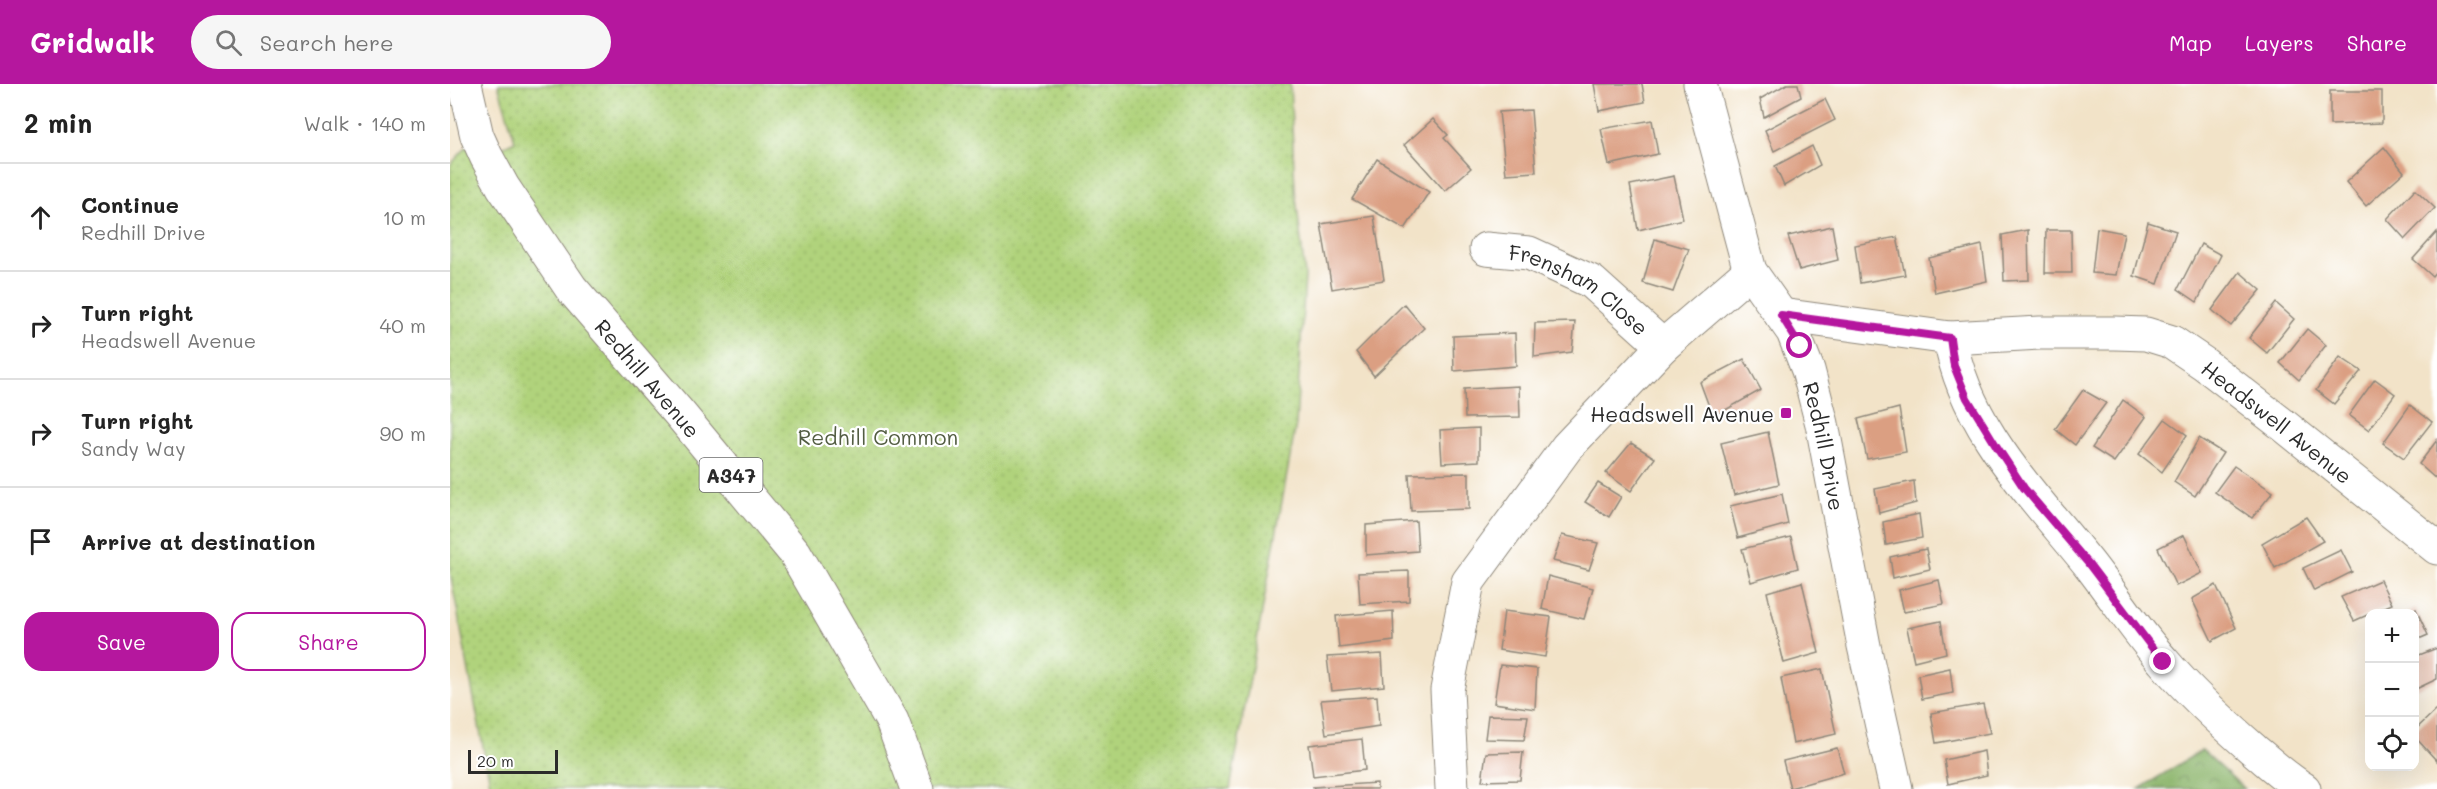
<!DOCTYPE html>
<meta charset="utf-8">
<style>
:root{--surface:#fff;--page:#f6f6f6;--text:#222;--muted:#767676;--line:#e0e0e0;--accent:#b5179e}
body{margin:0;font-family:Mali,sans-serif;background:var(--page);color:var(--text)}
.controls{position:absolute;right:18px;bottom:18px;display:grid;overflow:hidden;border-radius:12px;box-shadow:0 6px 24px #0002}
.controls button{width:54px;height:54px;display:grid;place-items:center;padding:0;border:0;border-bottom:2px solid var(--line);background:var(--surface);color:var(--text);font:30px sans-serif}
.scale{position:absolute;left:18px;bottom:15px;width:90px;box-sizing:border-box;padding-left:6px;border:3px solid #2b2b2b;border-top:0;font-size:16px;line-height:21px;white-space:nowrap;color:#2b2b2b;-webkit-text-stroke:4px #fff;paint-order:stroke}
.stop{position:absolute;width:18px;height:18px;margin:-14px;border:4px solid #b5179e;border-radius:50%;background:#fff}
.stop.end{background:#b5179e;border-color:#fff;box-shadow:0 2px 6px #0008}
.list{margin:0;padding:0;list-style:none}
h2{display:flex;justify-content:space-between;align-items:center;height:78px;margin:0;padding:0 24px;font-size:26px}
h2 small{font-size:20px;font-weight:400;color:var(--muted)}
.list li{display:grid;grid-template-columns:39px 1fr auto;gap:18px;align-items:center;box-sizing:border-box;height:108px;padding:0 24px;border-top:2px solid var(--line)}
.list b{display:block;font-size:22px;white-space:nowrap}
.list p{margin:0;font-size:20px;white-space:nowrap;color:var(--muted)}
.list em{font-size:20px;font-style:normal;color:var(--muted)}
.actions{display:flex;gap:12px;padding:18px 24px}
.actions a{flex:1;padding:14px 0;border:2px solid var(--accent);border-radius:18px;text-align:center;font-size:21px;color:var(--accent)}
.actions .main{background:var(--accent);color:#fff}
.icon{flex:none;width:33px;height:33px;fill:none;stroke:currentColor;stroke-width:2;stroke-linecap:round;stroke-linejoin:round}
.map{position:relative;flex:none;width:1987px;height:705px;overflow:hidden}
header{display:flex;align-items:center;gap:36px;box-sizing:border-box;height:84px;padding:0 30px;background:var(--accent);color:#fff}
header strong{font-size:28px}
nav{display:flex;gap:33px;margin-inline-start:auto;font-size:21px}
.search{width:420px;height:54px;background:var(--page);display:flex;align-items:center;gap:15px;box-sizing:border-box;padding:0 21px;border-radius:33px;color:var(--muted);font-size:22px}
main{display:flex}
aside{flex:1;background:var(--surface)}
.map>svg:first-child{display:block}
</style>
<header>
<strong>Gridwalk</strong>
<div class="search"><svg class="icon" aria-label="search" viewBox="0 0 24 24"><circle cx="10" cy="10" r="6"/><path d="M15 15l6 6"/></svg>Search here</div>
<nav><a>Map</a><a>Layers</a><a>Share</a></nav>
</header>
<main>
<aside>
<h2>2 min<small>Walk · 140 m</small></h2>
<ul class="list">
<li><svg class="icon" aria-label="ahead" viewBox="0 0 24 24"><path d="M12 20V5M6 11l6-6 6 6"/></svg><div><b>Continue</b><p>Redhill Drive</p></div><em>10 m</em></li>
<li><svg class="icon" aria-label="right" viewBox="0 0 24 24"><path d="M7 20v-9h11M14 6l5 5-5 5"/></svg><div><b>Turn right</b><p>Headswell Avenue</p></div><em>40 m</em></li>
<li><svg class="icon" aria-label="right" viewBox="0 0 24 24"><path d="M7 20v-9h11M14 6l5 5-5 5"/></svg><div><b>Turn right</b><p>Sandy Way</p></div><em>90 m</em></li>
<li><svg class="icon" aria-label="arrive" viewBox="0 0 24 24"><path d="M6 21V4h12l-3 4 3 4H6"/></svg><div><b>Arrive at destination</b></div></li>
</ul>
<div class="actions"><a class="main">Save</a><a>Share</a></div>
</aside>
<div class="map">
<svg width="1987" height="705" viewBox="0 0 1987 705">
<defs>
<pattern id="forest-crowns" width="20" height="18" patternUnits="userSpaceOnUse" patternTransform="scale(1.5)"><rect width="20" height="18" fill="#8cb56c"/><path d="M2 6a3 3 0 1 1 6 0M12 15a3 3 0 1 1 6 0" fill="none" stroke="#739359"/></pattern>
<pattern id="park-dots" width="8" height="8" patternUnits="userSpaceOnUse" patternTransform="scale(1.5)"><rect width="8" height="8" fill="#b0d37c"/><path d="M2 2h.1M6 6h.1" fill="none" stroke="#98b56b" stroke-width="1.8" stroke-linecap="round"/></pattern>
</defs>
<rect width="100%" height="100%" fill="#fff"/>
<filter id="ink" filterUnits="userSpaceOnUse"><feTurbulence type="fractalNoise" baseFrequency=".0167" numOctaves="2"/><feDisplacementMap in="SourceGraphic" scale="12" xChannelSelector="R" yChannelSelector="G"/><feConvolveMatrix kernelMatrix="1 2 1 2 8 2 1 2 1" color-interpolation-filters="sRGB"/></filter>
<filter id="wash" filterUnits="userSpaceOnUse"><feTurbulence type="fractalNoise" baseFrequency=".008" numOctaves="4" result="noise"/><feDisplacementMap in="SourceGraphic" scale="24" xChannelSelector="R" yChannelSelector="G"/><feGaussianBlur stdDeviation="1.35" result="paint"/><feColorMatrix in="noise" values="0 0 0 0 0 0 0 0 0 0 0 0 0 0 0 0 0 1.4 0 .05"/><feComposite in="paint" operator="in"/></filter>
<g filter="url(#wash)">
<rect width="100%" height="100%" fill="#f2e3c8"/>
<path fill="url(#forest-crowns)" stroke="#5c704c" stroke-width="1.5" d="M1752,666L1795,705H1689Z"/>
<path fill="url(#park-dots)" stroke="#6e7f54" stroke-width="1.5" d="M48,0H840L845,105L855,192L846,340L780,705H41L0,488V81L27,52L36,71L65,57Z"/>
<g id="blocks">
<g fill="#db9f82">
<path d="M1144,0H1192L1195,18L1149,27Z"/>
<path d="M1337,0H1348L1351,13L1314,33L1310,15Z"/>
<path d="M1880,7H1932V39L1880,41Z"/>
<path d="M1375,15L1385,36L1324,67L1315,46Z"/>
<path d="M1081,26L1086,88L1056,90L1049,28Z"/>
<path d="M983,35L998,51L994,54L1021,84L995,107L954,61Z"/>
<path d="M1202,36L1208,70L1159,81L1151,45Z"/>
<path d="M1362,62L1370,81L1334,102L1325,82Z"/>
<path d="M1934,63L1954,88L1916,122L1896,98Z"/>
<path d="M927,75L979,108L955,145L902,115Z"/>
<path d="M1224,92L1233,135L1188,146L1180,101Z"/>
<path d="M1965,105L1985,124L1955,155L1937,135Z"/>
<path d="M924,132L934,196L882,205L871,140Z"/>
<path d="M1698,138L1726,147L1708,200L1684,192Z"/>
<path d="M1382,142L1388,176L1349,186L1338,152Z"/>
<path d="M1647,144L1674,149L1666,191L1642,189Z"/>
<path d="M1578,146L1579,196L1554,197L1552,151Z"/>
<path d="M1596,146H1621L1622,189H1595Z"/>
<path d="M1987,148V186L1982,192L1963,175Z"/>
<path d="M1447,153L1455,191L1410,199L1405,161Z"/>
<path d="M1205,155L1239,165L1223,208L1193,199Z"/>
<path d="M1751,160L1771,171L1747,218L1728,205Z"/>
<path d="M1532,161L1537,197L1485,209L1479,174Z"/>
<path d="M1790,188L1811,206L1781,242L1762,226Z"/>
<path d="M1826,219L1844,235L1817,269L1799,254Z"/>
<path d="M954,220L974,244L924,292L906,268Z"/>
<path d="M1125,238L1122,268L1084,273L1085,239Z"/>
<path d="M1857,245L1876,261L1849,296L1830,279Z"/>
<path d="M1065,249L1066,282L1004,287L1003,252Z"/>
<path d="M1890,273L1911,287L1884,320L1866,306Z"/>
<path d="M1294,275L1311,306L1263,333L1250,298Z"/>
<path d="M1925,295L1945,310L1919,346L1899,331Z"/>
<path d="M1069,302L1070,333L1015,334L1014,305Z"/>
<path d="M1633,306L1656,319L1625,361L1605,345Z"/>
<path d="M1673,316L1696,333L1664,378L1642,364Z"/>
<path d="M1960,321L1982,338L1954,374L1933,359Z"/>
<path d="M1449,324L1456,368L1417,375L1408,335Z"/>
<path d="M1715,335L1737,351L1712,388L1689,370Z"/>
<path d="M1029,344V377L992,379L990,346Z"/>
<path d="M1318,348L1329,400L1284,411L1271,359Z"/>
<path d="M1749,354L1773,369L1745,412L1724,398Z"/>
<path d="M1987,356V396L1969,380Z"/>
<path d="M1181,359L1205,374L1181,407L1156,389Z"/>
<path d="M1784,382L1823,408L1802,434L1765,408Z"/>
<path d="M1019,389V425L961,427L959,390Z"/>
<path d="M1464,397L1466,419L1429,429L1425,405Z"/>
<path d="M1148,399L1171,413L1159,433L1135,418Z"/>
<path d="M1332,410L1338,440L1288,454L1280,422Z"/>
<path d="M1469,430L1472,454L1436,461L1433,438Z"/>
<path d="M1856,433L1873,457L1825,484L1812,459Z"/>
<path d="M966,437L968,467L916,471V441Z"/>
<path d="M1112,451L1148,459L1139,486L1103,477Z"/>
<path d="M1734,451L1752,489L1726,502L1708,464Z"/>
<path d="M1341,453L1348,484L1301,498L1292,465Z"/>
<path d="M1476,465L1480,485L1443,494L1440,473Z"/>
<path d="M1891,466L1902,488L1864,507L1853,484Z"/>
<path d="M959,487V517L910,520L908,489Z"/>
<path d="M1098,492L1143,504L1134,535L1092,525Z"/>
<path d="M1489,496L1494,520L1454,528L1449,506Z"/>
<path d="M1930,496L1942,520L1904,537L1891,513Z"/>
<path d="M1352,498L1369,569L1334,579L1317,508Z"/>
<path d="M1766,501L1786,544L1762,557L1742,515Z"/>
<path d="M1966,525L1978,551L1964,557V530L1956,529Z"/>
<path d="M943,527L944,557L889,564L886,532Z"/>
<path d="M1054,527L1101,533L1095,573L1049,566Z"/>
<path d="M1491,537L1496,569L1464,577L1457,544Z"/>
<path d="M1987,564V595L1966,605L1964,573Z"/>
<path d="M932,570L934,602L881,607L877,573Z"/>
<path d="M1050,581L1087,585L1085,625L1044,619Z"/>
<path d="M1500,584L1503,609L1472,615L1468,591Z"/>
<path d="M1372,585L1386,650L1343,660L1331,594Z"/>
<path d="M927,612L929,642L876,650L871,616Z"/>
<path d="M1533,620L1540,649L1486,659L1481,629Z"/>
<path d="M1987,625V677L1964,652V647Z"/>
<path d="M1038,631L1078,632L1074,656L1035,655Z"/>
<path d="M912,655L915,686L863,692L859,661Z"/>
<path d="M1387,664L1394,689L1340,704L1333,677Z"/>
<path d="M1534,667L1537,691L1498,700L1494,676Z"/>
<path d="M1073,668L1070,696L1032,697L1036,669Z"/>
<path d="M927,699V705H864L863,703Z"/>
</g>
</g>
</g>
<g filter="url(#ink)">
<use href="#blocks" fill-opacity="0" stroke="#8e877a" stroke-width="1.5"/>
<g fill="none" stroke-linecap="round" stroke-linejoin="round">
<defs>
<g id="minor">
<path id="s1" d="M1250,0L1300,187L1343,248L1358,286L1372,340L1414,562L1446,705"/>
<path id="s2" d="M1036,165L1079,169L1142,198L1213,262"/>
<path id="s3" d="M1331,231L1500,254L1590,249H1665L1696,250L1722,258L1753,279L1832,340L1987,464"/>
<path d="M1500,254C1515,344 1584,411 1639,480C1664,512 1686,547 1713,577C1740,609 1773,639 1804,666C1821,680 1836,694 1854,705"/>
<path d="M1002,705L997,606L1018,498L1117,363L1213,262L1300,187"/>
</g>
<g id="primary">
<path id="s4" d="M15,0L27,52L36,72L53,103L121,204L229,329L345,469L442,637L467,705"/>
</g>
</defs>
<use href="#minor" stroke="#8e877a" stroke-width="35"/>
<use href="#primary" stroke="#8e877a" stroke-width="35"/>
<use href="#minor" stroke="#fff" stroke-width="33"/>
<use href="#primary" stroke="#fff" stroke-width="33"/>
</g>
</g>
<g fill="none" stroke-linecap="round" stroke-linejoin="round" filter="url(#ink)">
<path stroke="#b5179e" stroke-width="8" d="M1350,262L1331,231L1500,254L1504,282L1517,314L1547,363L1574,404L1638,479L1713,578"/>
</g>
<rect fill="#b5179e" stroke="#fff" stroke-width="2" x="1330" y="323" width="12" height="12" rx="3"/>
<g text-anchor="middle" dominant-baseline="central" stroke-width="4.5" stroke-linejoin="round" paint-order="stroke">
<rect fill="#fff" stroke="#6b6b6b" stroke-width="1.5" x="249.5" y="374" width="63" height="34" rx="4.5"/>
<g font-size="20" font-weight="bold" fill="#2b2b2b">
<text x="281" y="391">A347</text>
</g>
<g font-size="21" fill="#2b2b2b" stroke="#fff">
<text stroke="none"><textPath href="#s2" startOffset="104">Frensham Close</textPath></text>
<text stroke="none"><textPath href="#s4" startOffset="351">Redhill Avenue</textPath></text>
<text stroke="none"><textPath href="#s3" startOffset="526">Headswell Avenue</textPath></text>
<text stroke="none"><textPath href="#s1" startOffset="387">Redhill Drive</textPath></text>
</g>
<g font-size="21" fill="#2b2b2b" stroke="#fff" text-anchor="end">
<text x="1324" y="329">Headswell Avenue</text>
</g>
<g font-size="21" fill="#535d43" stroke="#fff">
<text x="428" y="352">Redhill Common</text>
</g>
</g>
</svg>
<div class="controls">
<button>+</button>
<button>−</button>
<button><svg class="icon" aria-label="locate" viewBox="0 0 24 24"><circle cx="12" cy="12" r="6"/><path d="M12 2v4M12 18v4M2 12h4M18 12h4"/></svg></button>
</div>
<div class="scale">20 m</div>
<div class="stop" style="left:1350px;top:262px"></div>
<div class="stop end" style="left:1713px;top:578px"></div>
</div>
</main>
